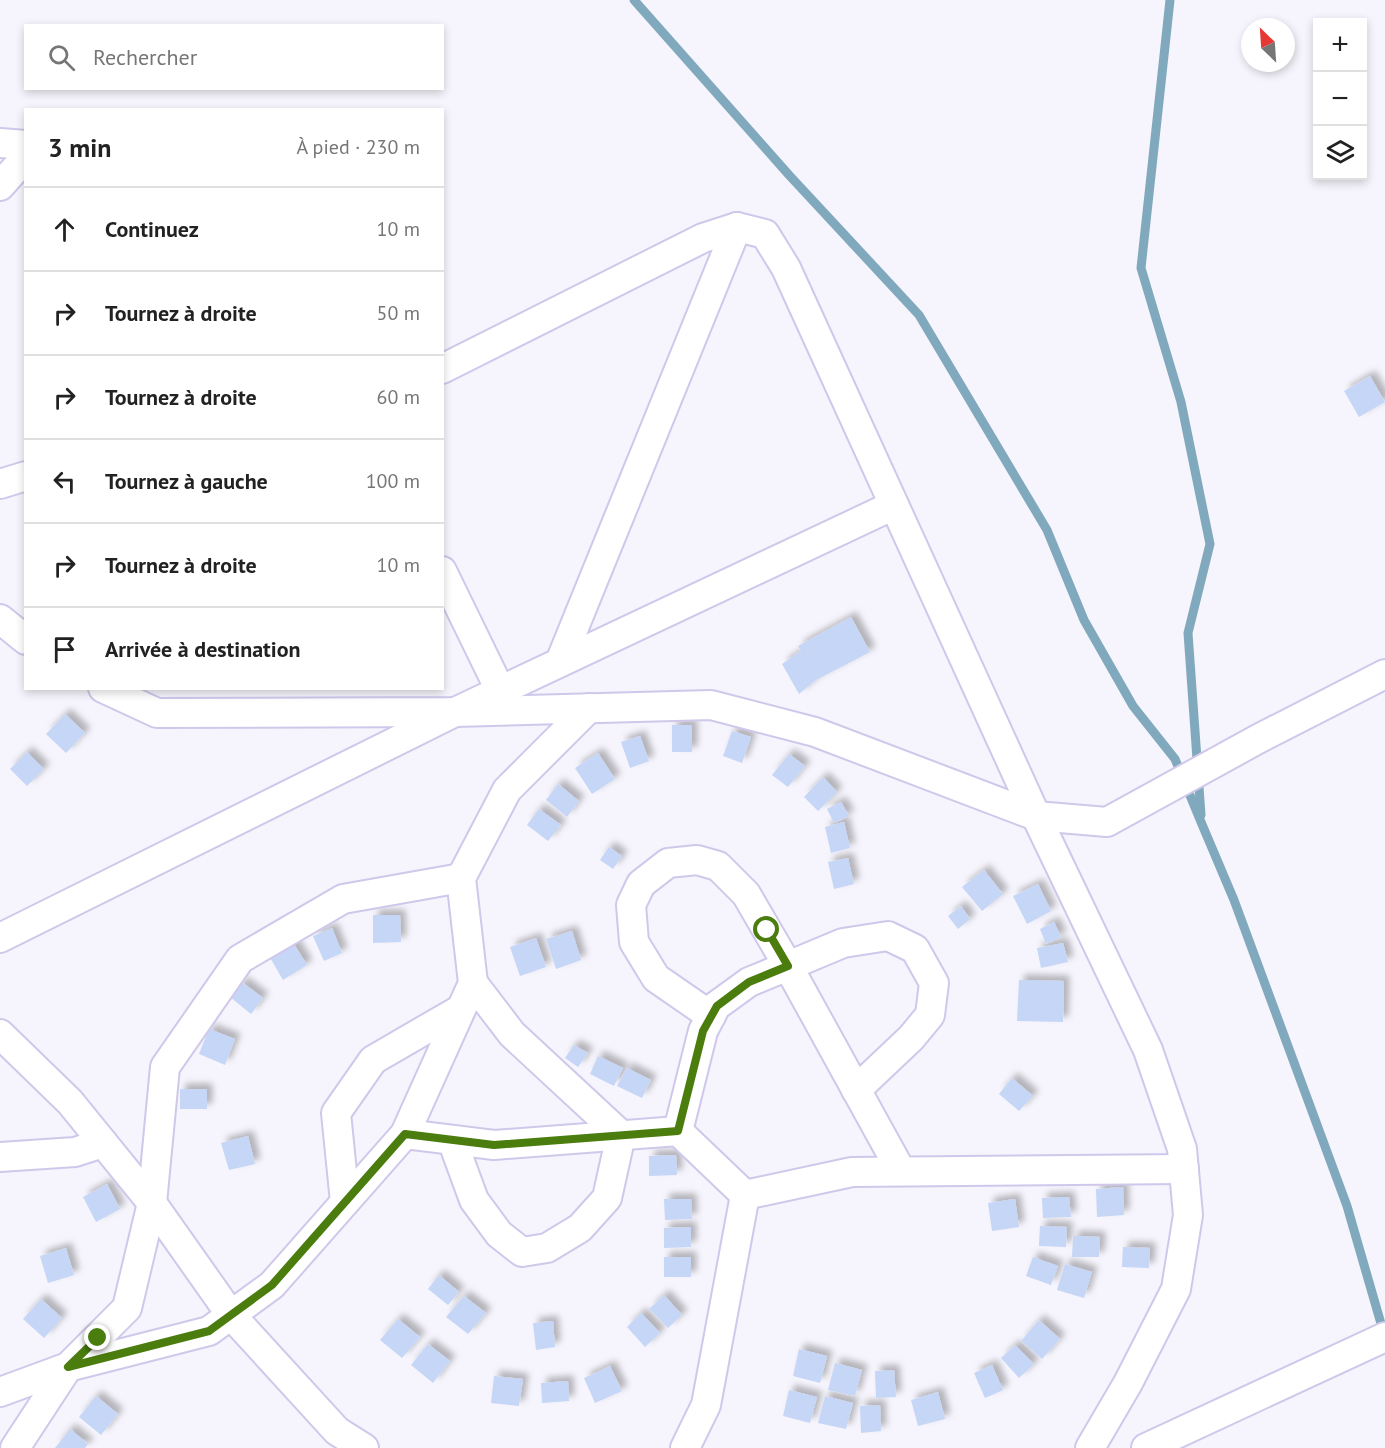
<!DOCTYPE html>
<html lang="fr">
<meta charset="utf-8">
<style>
:root{--surface:#fff;--page:#f6f6f6;--text:#222;--muted:#767676;--line:#e0e0e0}
body{margin:0;font-family:"PT Sans",sans-serif;background:var(--page);color:var(--text)}
.controls{position:absolute;right:18px;top:18px;display:grid;overflow:hidden;border-radius:0px;box-shadow:0 3px 9px #0003}
.controls button{width:54px;height:54px;display:grid;place-items:center;padding:0;border:0;border-bottom:2px solid var(--line);background:var(--surface);color:var(--text);font:30px sans-serif}
.compass{position:absolute;left:1241px;top:18px;width:54px;height:54px;border-radius:50%;background:var(--surface);box-shadow:0 3px 9px #0003;rotate:335deg}
.stop{position:absolute;width:18px;height:18px;margin:-14px;border:4px solid #4a7d0d;border-radius:50%;background:#fff}
.stop.end{background:#4a7d0d;border-color:#fff;box-shadow:0 2px 6px #0008}
.list{margin:0;padding:0;list-style:none}
h2{display:flex;justify-content:space-between;align-items:center;height:78px;margin:0;padding:0 24px;font-size:26px}
h2 small{font-size:20px;font-weight:400;color:var(--muted)}
.list li{display:grid;grid-template-columns:39px 1fr auto;gap:18px;align-items:center;box-sizing:border-box;height:84px;padding:0 24px;border-top:2px solid var(--line)}
.list b{display:block;font-size:22px;white-space:nowrap}
.list em{font-size:20px;font-style:normal;color:var(--muted)}
.icon{flex:none;width:33px;height:33px;fill:none;stroke:currentColor;stroke-width:2;stroke-linecap:round;stroke-linejoin:round}
.map{position:relative;flex:none;width:1385px;height:1448px;overflow:hidden}
.search{position:absolute;background:var(--surface);box-shadow:0 3px 9px #0003;left:24px;top:24px;width:420px;height:66px;display:flex;align-items:center;gap:15px;box-sizing:border-box;padding:0 21px;border-radius:0px;color:var(--muted);font-size:22px}
.panel{position:absolute;background:var(--surface);box-shadow:0 3px 9px #0003;left:24px;top:108px;width:420px;height:582px;border-radius:0px}
.map>svg:first-child{display:block}
</style>
<div class="map">
<svg width="1385" height="1448" viewBox="0 0 1385 1448">
<defs>
<filter id="shadow"><feDropShadow dx="5.5" dy="-5.5" stdDeviation="3" flood-color="#0004"/></filter>
</defs>
<rect width="100%" height="100%" fill="#f6f4fc"/>
<g fill="none" stroke-linecap="round" stroke-linejoin="round">
<g stroke="#81a9bd" stroke-width="9">
<path d="M634,0L789,175L919,315L1047,530L1084,620L1133,706L1175,759L1201,822L1234,900L1347,1206L1384,1334"/>
<path d="M1170,0L1141,268L1181,402L1210,544L1188,633L1201,815"/>
</g>
</g>
<g fill="#c5d6f6" filter="url(#shadow)">
<path d="M1370,376L1385,402L1359,417L1344,391Z"/>
<path d="M851,617L870,652L816,680L799,694L782,664L801,651L798,646Z"/>
<path d="M65,714L85,733L66,753L46,734Z"/>
<rect x="672" y="725" width="20" height="27"/>
<path d="M732,731L751,737L742,763L723,756Z"/>
<path d="M640,736L649,761L630,768L621,742Z"/>
<path d="M27,752L44,769L27,786L10,769Z"/>
<path d="M598,753L615,779L592,794L575,768Z"/>
<path d="M789,754L805,766L788,787L772,775Z"/>
<path d="M823,777L837,792L818,811L804,797Z"/>
<path d="M558,784L579,801L567,817L546,800Z"/>
<path d="M841,802L849,816L834,823L827,809Z"/>
<path d="M539,809L561,825L548,841L527,825Z"/>
<path d="M844,822L850,848L831,853L825,827Z"/>
<path d="M609,847L622,856L613,869L600,860Z"/>
<path d="M848,858L854,884L834,889L828,862Z"/>
<path d="M984,870L1003,894L982,911L962,887Z"/>
<path d="M1038,884L1051,911L1027,924L1013,896Z"/>
<path d="M961,906L970,919L958,929L948,916Z"/>
<path d="M373,915H400L401,942L373,943Z"/>
<path d="M1054,922L1061,937L1046,944L1040,929Z"/>
<path d="M332,928L342,953L324,961L313,936Z"/>
<path d="M572,931L581,960L556,969L546,939Z"/>
<path d="M536,938L546,967L520,976L510,947Z"/>
<path d="M292,941L307,965L283,980L269,956Z"/>
<path d="M1063,943L1068,962L1041,968L1037,948Z"/>
<path d="M1019,980L1064,981L1063,1022L1017,1021Z"/>
<path d="M242,982L263,998L251,1014L230,997Z"/>
<path d="M209,1029L235,1039L225,1065L199,1054Z"/>
<path d="M574,1045L588,1053L578,1067L565,1058Z"/>
<path d="M598,1056L623,1068L614,1086L590,1074Z"/>
<path d="M627,1068L651,1080L642,1098L617,1086Z"/>
<path d="M1012,1078L1033,1096L1019,1111L999,1094Z"/>
<rect x="180" y="1089" width="27" height="20"/>
<path d="M248,1136L255,1164L229,1170L221,1143Z"/>
<path d="M676,1155L677,1175L649,1176V1156Z"/>
<path d="M107,1184L120,1209L96,1222L83,1197Z"/>
<path d="M1123,1187L1124,1215L1097,1217L1096,1189Z"/>
<path d="M1069,1197L1071,1217L1043,1218L1042,1198Z"/>
<path d="M664,1199H691L692,1219L665,1220Z"/>
<path d="M1015,1199L1019,1227L992,1231L988,1203Z"/>
<path d="M1040,1226L1067,1227L1066,1247L1039,1246Z"/>
<path d="M691,1227V1247L664,1248V1228Z"/>
<path d="M1073,1236L1100,1237L1099,1257H1072Z"/>
<path d="M1123,1247L1150,1248L1149,1268L1122,1267Z"/>
<path d="M66,1248L74,1275L48,1283L40,1256Z"/>
<rect x="664" y="1257" width="27" height="20"/>
<path d="M1033,1257L1058,1266L1051,1285L1026,1276Z"/>
<path d="M1065,1264L1092,1272L1084,1298L1057,1290Z"/>
<path d="M439,1275L459,1292L448,1305L428,1289Z"/>
<path d="M664,1295L682,1315L668,1328L649,1309Z"/>
<path d="M464,1296L486,1313L468,1334L446,1317Z"/>
<path d="M41,1299L62,1318L44,1338L23,1319Z"/>
<path d="M641,1313L660,1333L645,1347L627,1327Z"/>
<path d="M398,1319L420,1337L402,1358L380,1340Z"/>
<path d="M1039,1320L1060,1339L1042,1359L1021,1341Z"/>
<path d="M553,1321L555,1347L536,1350L533,1323Z"/>
<path d="M428,1344L450,1361L433,1383L411,1365Z"/>
<path d="M1015,1345L1034,1364L1019,1378L1001,1358Z"/>
<path d="M799,1349L827,1356L820,1383L793,1376Z"/>
<path d="M835,1363L862,1370L855,1396L828,1390Z"/>
<path d="M992,1365L1003,1390L985,1398L974,1373Z"/>
<path d="M610,1366L622,1391L595,1403L584,1378Z"/>
<path d="M894,1370L896,1397L876,1398L875,1371Z"/>
<path d="M494,1376L523,1379L519,1406L491,1403Z"/>
<path d="M568,1381L569,1401L542,1403L541,1383Z"/>
<path d="M789,1390L817,1397L810,1423L783,1416Z"/>
<path d="M938,1392L945,1419L918,1426L911,1400Z"/>
<path d="M96,1396L118,1414L101,1435L79,1417Z"/>
<path d="M825,1396L853,1403L846,1429L818,1423Z"/>
<path d="M880,1405L881,1431L861,1433L860,1406Z"/>
<path d="M70,1429L88,1444L85,1448H55Z"/>
</g>
<g fill="none" stroke-linecap="round" stroke-linejoin="round">
<defs>
<g id="minor">
<path d="M0,143L26,145"/>
<path d="M0,186L26,157"/>
<path d="M442,369L703,238L737,227L765,234L786,268L1036,816L1148,1050L1182,1149L1188,1215L1176,1289L1128,1383L1090,1448"/>
<path d="M0,484L26,476"/>
<path d="M442,571L500,690"/>
<path d="M0,619L26,640"/>
<path d="M560,662L737,227"/>
<path d="M103,688L157,713L455,712L711,705L815,732L1036,816L1107,822L1258,739L1385,674"/>
<path d="M0,938L455,712L894,505"/>
<path d="M711,1016L656,978L634,942L631,905L641,884L668,863L697,860L718,866L746,894L788,966L843,943L888,936L915,949L934,983L930,1015L911,1038L856,1090"/>
<path d="M0,1034L70,1102L152,1203L231,1315L337,1431L364,1448"/>
<path d="M405,1134L494,1145L678,1131"/>
<path d="M452,1140L474,1200L499,1234L522,1252L547,1248L580,1228L607,1198L621,1135L512,1034L473,983"/>
<path d="M0,1157L75,1152L103,1143"/>
<path d="M745,1195L678,1131L703,1031L716,1006L749,982L788,966L901,1171"/>
<path d="M745,1195L852,1172L1184,1169"/>
<path d="M345,1202L336,1113L373,1060L461,1009"/>
<path d="M0,1392L68,1367L127,1308L152,1203L165,1067L240,959L343,899L461,878"/>
<path d="M15,1448L68,1367L209,1331L272,1285L405,1134L473,983L461,878L507,790L589,708"/>
<path d="M685,1448L706,1405L745,1195"/>
<path d="M1146,1448L1385,1337"/>
</g>
</defs>
<use href="#minor" stroke="#cfc8eb" stroke-width="32"/>
<use href="#minor" stroke="#fff" stroke-width="28"/>
</g>
<g fill="none" stroke-linecap="round" stroke-linejoin="round">
<path stroke="#4a7d0d" stroke-width="8" d="M98,1338L68,1367L209,1331L272,1285L405,1134L494,1145L678,1131L703,1031L717,1006L749,982L788,966L767,930"/>
</g>
</svg>
<div class="controls">
<button>+</button>
<button>−</button>
<button><svg class="icon" aria-label="layers" viewBox="0 0 24 24"><path d="M12 4l9 5-9 5-9-5zM3 14l9 5 9-5"/></svg></button>
</div>
<svg class="compass" viewBox="-18 -18 36 36"><path d="M0-13l5 13h-10z" fill="#e53935"/><path d="M0 13l5-13h-10z" fill="#767676"/></svg>
<div class="stop" style="left:767px;top:930px"></div>
<div class="stop end" style="left:98px;top:1338px"></div>
<div class="search"><svg class="icon" aria-label="search" viewBox="0 0 24 24"><circle cx="10" cy="10" r="6"/><path d="M15 15l6 6"/></svg>Rechercher</div>
<section class="panel">
<h2>3 min<small>À pied · 230 m</small></h2>
<ul class="list">
<li><svg class="icon" aria-label="ahead" viewBox="0 0 24 24"><path d="M12 20V5M6 11l6-6 6 6"/></svg><div><b>Continuez</b></div><em>10 m</em></li>
<li><svg class="icon" aria-label="right" viewBox="0 0 24 24"><path d="M7 20v-9h11M14 6l5 5-5 5"/></svg><div><b>Tournez à droite</b></div><em>50 m</em></li>
<li><svg class="icon" aria-label="right" viewBox="0 0 24 24"><path d="M7 20v-9h11M14 6l5 5-5 5"/></svg><div><b>Tournez à droite</b></div><em>60 m</em></li>
<li><svg class="icon" aria-label="left" viewBox="0 0 24 24"><path d="M17 20v-9H6M10 6l-5 5 5 5"/></svg><div><b>Tournez à gauche</b></div><em>100 m</em></li>
<li><svg class="icon" aria-label="right" viewBox="0 0 24 24"><path d="M7 20v-9h11M14 6l5 5-5 5"/></svg><div><b>Tournez à droite</b></div><em>10 m</em></li>
<li><svg class="icon" aria-label="arrive" viewBox="0 0 24 24"><path d="M6 21V4h12l-3 4 3 4H6"/></svg><div><b>Arrivée à destination</b></div></li>
</ul>
</section>
</div>
